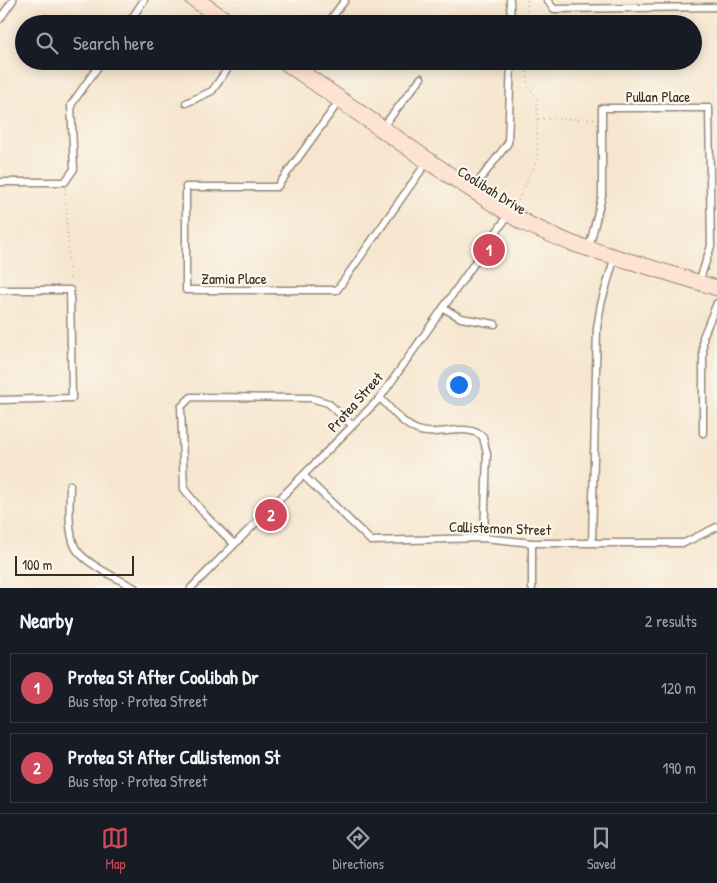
<!DOCTYPE html>
<meta charset="utf-8">
<style>
:root{--surface:#171b24;--page:#20242c;--text:#f1f3f6;--muted:#9ea1a6;--line:#363941;--accent:#d1495b}
body{margin:0;font-family:"Patrick Hand",sans-serif;background:var(--page);color:var(--text)}
.scale{position:absolute;left:15px;bottom:12px;width:119px;box-sizing:border-box;padding-left:5px;border:2px solid #3b2a1e;border-top:0;font-size:14px;line-height:18px;white-space:nowrap;color:#3b2a1e;-webkit-text-stroke:4px #fbf7ec;paint-order:stroke}
.you{position:absolute;left:458px;top:384px;width:18px;height:18px;margin:-12px;border:4px solid #fff;border-radius:50%;background:#1a73e8;box-shadow:0 0 0 8px #1a73e833}
.badge{display:grid;place-items:center;width:32px;height:32px;border-radius:50%;background:var(--accent);color:#fff;font-size:16px;font-weight:700}
.pin{position:absolute;translate:-50% -50%;border:2px solid #fff;box-shadow:0 1px 5px #0006}
.list{margin:0;padding:0;list-style:none}
h2{display:flex;justify-content:space-between;align-items:center;height:65px;margin:0;padding:0 20px;font-size:21px}
h2 small{font-size:16px;font-weight:400;color:var(--muted)}
.list li{display:grid;grid-template-columns:32px 1fr auto;gap:15px;align-items:center;box-sizing:border-box;height:70px;margin:0 10px 10px;padding:0 10px;border:1px solid var(--line);border-radius:0px}
.list b{display:block;font-size:19px;white-space:nowrap}
.list p{margin:0;font-size:16px;white-space:nowrap;color:var(--muted)}
.list em{font-size:16px;font-style:normal;color:var(--muted)}
.icon{flex:none;width:28px;height:28px;fill:none;stroke:currentColor;stroke-width:2;stroke-linecap:round;stroke-linejoin:round}
.map{position:relative;flex:none;width:717px;height:588px;overflow:hidden}
.search{position:absolute;background:var(--surface);box-shadow:0 2px 12px #0003;left:15px;right:15px;top:15px;height:55px;display:flex;align-items:center;gap:12px;box-sizing:border-box;padding:0 18px;border-radius:28px;color:var(--muted);font-size:19px}
.sheet{height:225px;background:var(--surface)}
nav{display:flex;justify-content:space-around;align-items:center;box-sizing:border-box;height:70px;border-top:1px solid var(--line);background:var(--surface);font-size:14px;color:var(--muted)}
nav a{display:grid;justify-items:center;gap:2px}
nav .on{color:var(--accent)}
.map>svg:first-child{display:block}
</style>
<div class="map">
<svg width="717" height="588" viewBox="0 0 717 588">
<rect width="100%" height="100%" fill="#fbf7ec"/>
<filter id="ink" filterUnits="userSpaceOnUse"><feTurbulence type="fractalNoise" baseFrequency=".02" numOctaves="2"/><feDisplacementMap in="SourceGraphic" scale="10" xChannelSelector="R" yChannelSelector="G"/><feConvolveMatrix kernelMatrix="1 2 1 2 8 2 1 2 1" color-interpolation-filters="sRGB"/></filter>
<filter id="wash" filterUnits="userSpaceOnUse"><feTurbulence type="fractalNoise" baseFrequency=".0096" numOctaves="4" result="noise"/><feDisplacementMap in="SourceGraphic" scale="20" xChannelSelector="R" yChannelSelector="G"/><feGaussianBlur stdDeviation="1.12" result="paint"/><feColorMatrix in="noise" values="0 0 0 0 0 0 0 0 0 0 0 0 0 0 0 0 0 1.4 0 .05"/><feComposite in="paint" operator="in"/></filter>
<g filter="url(#wash)">
<rect width="100%" height="100%" fill="#f6e6cf"/>
</g>
<g filter="url(#ink)">
<g fill="none" stroke-linecap="round" stroke-linejoin="round">
<defs>
<g id="minor">
<path d="M510,0L511,24"/>
<path d="M547,0L554,9L717,7"/>
<path d="M0,19L13,0"/>
<path d="M128,24L144,0"/>
<path d="M327,24L345,0"/>
<path d="M340,100L277,187H186V290H337L427,162"/>
<path d="M186,103L212,91L233,61"/>
<path d="M382,128L421,78"/>
<path d="M0,182H65L74,169L71,105L102,61"/>
<path d="M472,190L508,143L511,61"/>
<path d="M589,248L602,196V108H709L711,246L699,282"/>
<path d="M0,290H70L72,398L0,400"/>
<path d="M443,308L461,318L495,324"/>
<path d="M380,398C391,408 401,423 415,429C435,439 467,421 483,437L487,454L484,538"/>
<path d="M703,433V337L717,303"/>
<path d="M304,476L371,541L484,538L532,543H684L717,527"/>
<path d="M70,485C70,504 67,529 75,547C83,563 119,579 135,588"/>
<path d="M532,543V588"/>
<path d="M592,543L597,328L601,304L615,256"/>
<path d="M234,544L206,516L184,489L181,407L191,397L311,398L328,403L352,425"/>
<path d="M191,588L380,398L509,214"/>
</g>
<g id="secondary">
<path d="M190,0L224,24"/>
<path d="M202,0L237,24"/>
<path d="M278,61L426,164L521,225L570,246L717,291"/>
<path d="M291,61L474,188L531,222L574,241L717,285"/>
</g>
</defs>
<use href="#minor" stroke="#988876" stroke-width="9"/>
<use href="#secondary" stroke="#988876" stroke-width="11"/>
<g stroke="#988876" stroke-width="1" stroke-dasharray="1 4" stroke-linecap="butt">
<path d="M527,0V24"/>
<path d="M538,119H594"/>
<path d="M65,188L70,281"/>
<path d="M516,205L537,160V98L528,86L527,61"/>
</g>
<use href="#minor" stroke="#fff" stroke-width="6"/>
<use href="#secondary" stroke="#fee3d2" stroke-width="9"/>
</g>
</g>
<g text-anchor="middle" dominant-baseline="central" stroke-width="4.5" stroke-linejoin="round" paint-order="stroke">
<g font-size="15" fill="#3b2a1e" stroke="#fbf7ec">
<text x="658" y="96">Pullan Place</text>
<text transform="translate(492 190) rotate(32)">Coolibah Drive</text>
<text x="234" y="278">Zamia Place</text>
<text transform="translate(355 402) rotate(-48)">Protea Street</text>
<text transform="translate(500 528) rotate(2)">Callistemon Street</text>
</g>
</g>
</svg>
<div class="scale">100 m</div>
<div class="you"></div>
<div class="pin badge" style="left:489px;top:250px">1</div>
<div class="pin badge" style="left:271px;top:515px">2</div>
<div class="search"><svg class="icon" aria-label="search" viewBox="0 0 24 24"><circle cx="10" cy="10" r="6"/><path d="M15 15l6 6"/></svg>Search here</div>
</div>
<section class="sheet">
<h2>Nearby<small>2 results</small></h2>
<ul class="list">
<li><span class="badge">1</span><div><b>Protea St After Coolibah Dr</b><p>Bus stop · Protea Street</p></div><em>120 m</em></li>
<li><span class="badge">2</span><div><b>Protea St After Callistemon St</b><p>Bus stop · Protea Street</p></div><em>190 m</em></li>
</ul>
</section>
<nav>
<a class="on"><svg class="icon" aria-label="map" viewBox="0 0 24 24"><path d="M3 6l6-2 6 2 6-2v14l-6 2-6-2-6 2zM9 4v14M15 6v14"/></svg>Map</a>
<a><svg class="icon" aria-label="directions" viewBox="0 0 24 24"><path d="M12 3l9 9-9 9-9-9zM9 14v-3h6M13 9l2 2-2 2"/></svg>Directions</a>
<a><svg class="icon" aria-label="saved" viewBox="0 0 24 24"><path d="M7 4h10v16l-5-4-5 4z"/></svg>Saved</a>
</nav>
